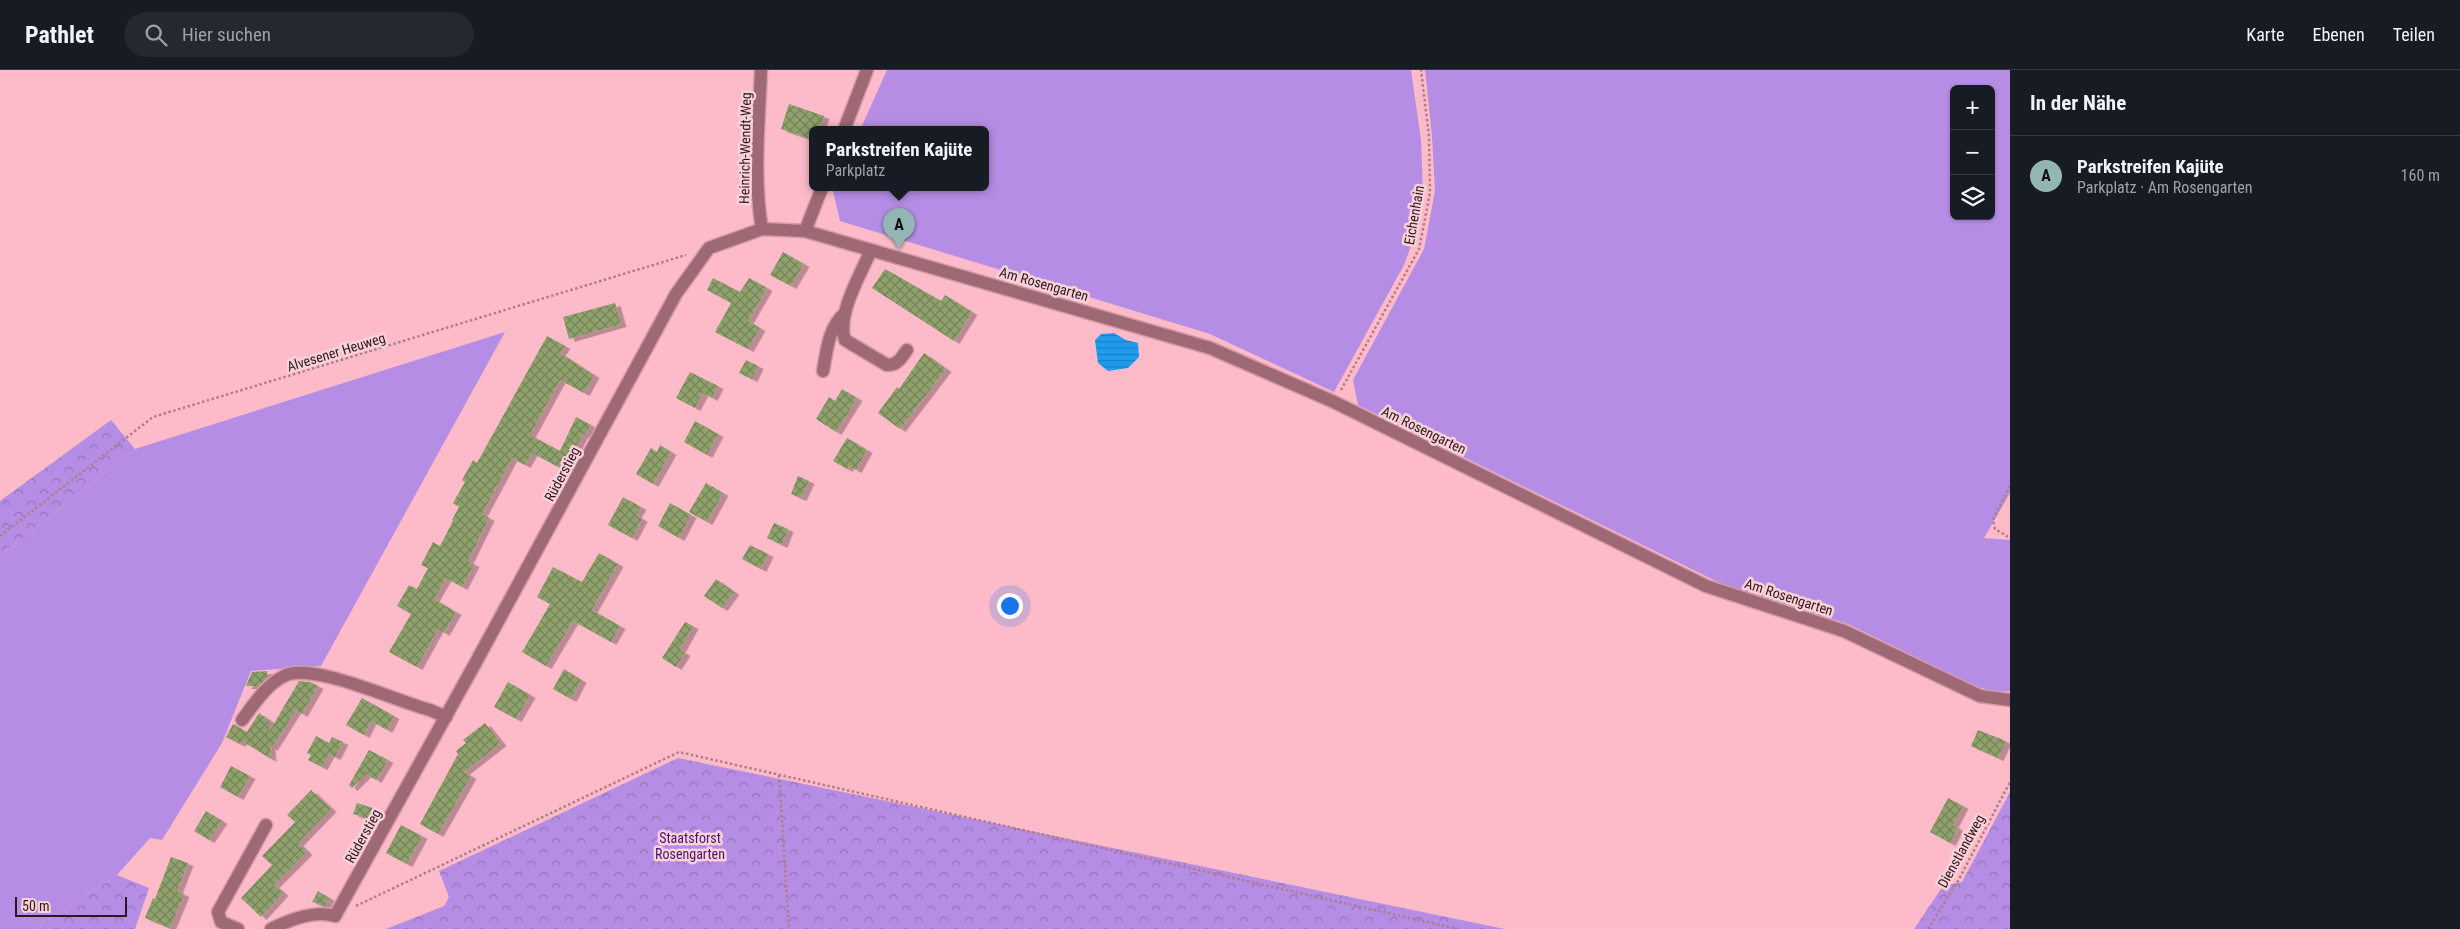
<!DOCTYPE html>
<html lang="de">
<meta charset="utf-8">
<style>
:root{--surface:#171b24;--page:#242831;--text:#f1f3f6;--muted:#9ea1a6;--line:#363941;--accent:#93b5b3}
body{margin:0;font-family:"Roboto Condensed",sans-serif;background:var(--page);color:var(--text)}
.controls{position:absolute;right:15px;top:15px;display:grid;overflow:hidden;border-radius:8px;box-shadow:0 1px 4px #0004}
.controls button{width:45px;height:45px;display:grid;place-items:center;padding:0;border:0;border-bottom:1px solid var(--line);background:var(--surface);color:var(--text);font:25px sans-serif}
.scale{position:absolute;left:15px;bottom:12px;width:112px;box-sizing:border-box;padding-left:5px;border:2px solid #2f181d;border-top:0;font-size:14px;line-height:18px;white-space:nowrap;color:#2f181d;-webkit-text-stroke:4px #f9d1d9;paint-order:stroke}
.you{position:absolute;left:1009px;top:535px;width:18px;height:18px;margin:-12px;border:4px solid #fff;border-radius:50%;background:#1a73e8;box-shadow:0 0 0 8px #1a73e833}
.badge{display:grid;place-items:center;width:32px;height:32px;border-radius:50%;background:var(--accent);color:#111;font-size:16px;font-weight:700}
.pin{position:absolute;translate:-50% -41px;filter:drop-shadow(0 1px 2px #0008)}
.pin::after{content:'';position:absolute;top:26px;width:18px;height:15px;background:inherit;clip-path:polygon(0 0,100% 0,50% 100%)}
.popup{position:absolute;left:809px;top:56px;width:180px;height:65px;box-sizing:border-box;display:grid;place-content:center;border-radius:8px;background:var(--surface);filter:drop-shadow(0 1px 4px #0005);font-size:16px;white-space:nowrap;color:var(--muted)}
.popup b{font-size:19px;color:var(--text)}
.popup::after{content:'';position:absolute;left:50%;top:100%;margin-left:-10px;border:10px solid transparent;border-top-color:var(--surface)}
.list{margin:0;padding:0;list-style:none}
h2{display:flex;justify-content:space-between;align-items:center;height:65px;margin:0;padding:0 20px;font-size:21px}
h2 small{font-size:16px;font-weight:400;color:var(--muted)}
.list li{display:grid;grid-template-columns:32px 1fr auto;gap:15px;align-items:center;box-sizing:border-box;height:80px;padding:0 20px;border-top:1px solid var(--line)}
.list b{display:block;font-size:19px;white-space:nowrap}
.list p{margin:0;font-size:16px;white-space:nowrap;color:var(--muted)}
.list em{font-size:16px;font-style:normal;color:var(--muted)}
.icon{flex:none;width:28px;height:28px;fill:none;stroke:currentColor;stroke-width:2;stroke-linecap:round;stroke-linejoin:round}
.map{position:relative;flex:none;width:2010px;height:859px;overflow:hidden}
header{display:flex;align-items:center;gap:30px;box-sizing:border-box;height:70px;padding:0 25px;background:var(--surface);border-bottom:1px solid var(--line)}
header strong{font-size:24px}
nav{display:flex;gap:28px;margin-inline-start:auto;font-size:18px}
.search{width:350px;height:45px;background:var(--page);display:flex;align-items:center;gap:12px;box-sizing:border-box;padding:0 18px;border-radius:28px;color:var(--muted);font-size:19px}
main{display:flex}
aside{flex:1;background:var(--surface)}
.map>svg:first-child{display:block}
</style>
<header>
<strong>Pathlet</strong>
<div class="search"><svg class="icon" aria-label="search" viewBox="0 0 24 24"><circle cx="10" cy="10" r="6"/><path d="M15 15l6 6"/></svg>Hier suchen</div>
<nav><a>Karte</a><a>Ebenen</a><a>Teilen</a></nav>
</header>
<main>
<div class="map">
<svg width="2010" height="859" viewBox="0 0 2010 859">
<defs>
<pattern id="forest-crowns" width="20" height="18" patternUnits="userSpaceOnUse" patternTransform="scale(1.25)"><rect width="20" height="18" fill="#b68de5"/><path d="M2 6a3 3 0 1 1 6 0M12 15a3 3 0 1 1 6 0" fill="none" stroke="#9472b9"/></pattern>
<pattern id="water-rules" width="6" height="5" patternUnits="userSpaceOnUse" patternTransform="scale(1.25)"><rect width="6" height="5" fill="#1f9cee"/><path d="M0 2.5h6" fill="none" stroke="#1c7ec0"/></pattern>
<pattern id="building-cross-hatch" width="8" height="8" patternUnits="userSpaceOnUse" patternTransform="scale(1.25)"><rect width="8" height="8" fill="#8fa26d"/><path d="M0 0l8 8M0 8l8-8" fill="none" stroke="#758359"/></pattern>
<filter id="shadow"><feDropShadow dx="5.5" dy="3" stdDeviation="0" flood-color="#0004"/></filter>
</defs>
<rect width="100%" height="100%" fill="#fdbbc9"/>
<g fill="#b68de5" fill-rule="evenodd">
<path d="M887,0H1411L1421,70L1423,124L1415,165L1404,195L1334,322L1210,264L840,151L833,121L835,118H985V60H860Z"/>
<path d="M1425,0H2010V423L1984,468L2010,470V621L1998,622L1977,617L1848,554L1732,519L1358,335L1353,310L1424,179L1435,121L1432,66ZM1954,19H1991V146H1954Z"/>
<path d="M505,262L321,596L251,601L222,673L162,770L150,768L117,805L34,859H0V486L135,379Z"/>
</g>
<g fill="url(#forest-crowns)">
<path d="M111,350L135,379L0,486V431Z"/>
<path d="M678,688L1505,859H386L444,836L449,827L439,801Z"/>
<path d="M2010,722V859H1914L1943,816L1962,812Z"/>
<path d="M117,805L149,818L135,859H34Z"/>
</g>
<path fill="url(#water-rules)" d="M1114,263L1126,270L1138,273L1139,287L1128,298L1108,301L1098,293L1095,270L1101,264Z"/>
<g fill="url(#building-cross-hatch)" filter="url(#shadow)">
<path d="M789,34L824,46L819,60H813V70L781,59Z"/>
<path d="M783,182L804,194L791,216L770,205Z"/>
<path d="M885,199L941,231L945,225L972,242L954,271L872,218Z"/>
<path d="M713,208L740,222L749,208L767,218L748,251L760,258L748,279L715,262L731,233L707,220Z"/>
<path d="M615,233L621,254L569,269L563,247Z"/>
<path d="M547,266L565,276L560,283L594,305L584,323L560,310L530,365L560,381L576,347L591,355L585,365L583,364L564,400L532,383L525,395L512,388L482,444L489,448L468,491L474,494L462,517L446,508L434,529L456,542L444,563L438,559L417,597L389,582L411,544L397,536L409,515L417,519L428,498L421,495L433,472L440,476L453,451L452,450L459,437L453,433L465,412L462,410L473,390L477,393Z"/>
<path d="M924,283L946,299L900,359L878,343L897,317L899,319Z"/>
<path d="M746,290L758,296L752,309L739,303Z"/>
<path d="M690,302L718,316L712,328L703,323L695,338L676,328Z"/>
<path d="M842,319L857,328L836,362L816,349L829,327L835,331Z"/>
<path d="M695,351L718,364L707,385L684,372Z"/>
<path d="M847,368L867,380L856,400L849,396L847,399L833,391Z"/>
<path d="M660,375L671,382L653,414L636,404L651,378L657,382Z"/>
<path d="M798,406L809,411L801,428L791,424Z"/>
<path d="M706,413L723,423L707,452L689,442Z"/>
<path d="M623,427L641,437L636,445L642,449L632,468L608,455Z"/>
<path d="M670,433L691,445L679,468L658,456Z"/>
<path d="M774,453L788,459L782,475L767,468Z"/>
<path d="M750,475L768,484L761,499L742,489Z"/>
<path d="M599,483L618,494L592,540L620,556L611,572L573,551L546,596L522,582L550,534L537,527L553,497L582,512Z"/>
<path d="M716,509L734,522L722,538L704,526Z"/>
<path d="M685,552L693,556L680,580L685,583L676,597L662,588Z"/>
<path d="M564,599L581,610L571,629L553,619Z"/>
<path d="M267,601V608L258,616H246L252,602Z"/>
<path d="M299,611L310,612L318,616L302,644L296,640L272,678L270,676L271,689L242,671L240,674L226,667L233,654L247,662L243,668L259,643L269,650V662Z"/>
<path d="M508,612L530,625L516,649L494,637Z"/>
<path d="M362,628L394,646L387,660L371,651L364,665L346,655Z"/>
<path d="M485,653L501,673L464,702L471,706L438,764L420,754L458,684L456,681L466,673L463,670Z"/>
<path d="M1978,660L2006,671L1998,688L1971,676Z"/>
<path d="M316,666L329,673L332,667L343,672L335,687L329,684L322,697L308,690L311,685L307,683Z"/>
<path d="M369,680L388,690L376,710L366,704L352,718L349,715Z"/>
<path d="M231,696L250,706L238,727L220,717Z"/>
<path d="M311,720L331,739L298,773L307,782L274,815L283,823L261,847L241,828L272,795L262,786L295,752L287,745Z"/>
<path d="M1948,728L1963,736L1953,755L1958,758L1950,773L1930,762Z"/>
<path d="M357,733L376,739L373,750L353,744Z"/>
<path d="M206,741L222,751L209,770L194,761Z"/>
<path d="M401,755L422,766L407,794L386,783Z"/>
<path d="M171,787L188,793L177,821L184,824L170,858L145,848L153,828L155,829Z"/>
<path d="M318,821L329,828L325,836L312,832Z"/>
</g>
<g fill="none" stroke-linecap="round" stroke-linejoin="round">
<defs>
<g id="minor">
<path d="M761,0C759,52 753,107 762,159"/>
<path d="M844,60L867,0"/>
<path d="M805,161L822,118"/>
<path d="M871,180C861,204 836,245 845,270L887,295C898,295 901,288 907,280"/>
<path d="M823,301C827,280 828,258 845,243"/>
<path d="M242,650C254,634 266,615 284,606C311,591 398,632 430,640L446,647"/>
<path d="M238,859L221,852L218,842L266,755"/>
<path d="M271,859C289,850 315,840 335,846L476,592L676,224L709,178L762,159L805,161L1210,278L1334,332L1706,516L1844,561L1980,626L2010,630"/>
</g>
</defs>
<use href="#minor" stroke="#d49aa7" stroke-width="15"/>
<g stroke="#ae7d87" stroke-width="2.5" stroke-dasharray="2.5 2.5" stroke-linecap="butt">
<path d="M1341,320L1419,179L1430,123L1429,66L1421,0"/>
<path d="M2010,416L1993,450L1995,459L2010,468"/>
<path d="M0,466L153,347L686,185"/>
<path d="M779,705L789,859"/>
<path d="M356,836L679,682L1458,859"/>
<path d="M1928,859L1958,811L2010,712"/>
</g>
<use href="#minor" stroke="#9e6874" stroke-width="12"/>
</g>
<g text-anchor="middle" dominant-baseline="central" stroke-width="5" stroke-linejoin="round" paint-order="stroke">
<g font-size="14" fill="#2f181d" stroke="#f9d1d9">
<text transform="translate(745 78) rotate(-89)">Heinrich-Wendt-Weg</text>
<text transform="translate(1414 145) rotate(-80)">Eichenhain</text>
<text transform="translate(1044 214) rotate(16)">Am Rosengarten</text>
<text transform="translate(336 282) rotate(-17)">Alvesener Heuweg</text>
<text transform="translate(1424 360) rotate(26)">Am Rosengarten</text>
<text transform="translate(562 404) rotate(-62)">Rüderstieg</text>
<text transform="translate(1789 527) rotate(18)">Am Rosengarten</text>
<text transform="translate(363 766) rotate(-61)">Rüderstieg</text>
<text transform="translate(1961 781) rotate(-61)">Dienstlandweg</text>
</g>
<g font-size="14" fill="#481372" stroke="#f9d1d9">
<text x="690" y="768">Staatsforst<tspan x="690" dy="16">Rosengarten</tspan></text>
</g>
</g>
</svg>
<div class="controls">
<button>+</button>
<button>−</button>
<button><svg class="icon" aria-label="layers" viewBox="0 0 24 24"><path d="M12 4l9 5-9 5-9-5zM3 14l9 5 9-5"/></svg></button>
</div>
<div class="scale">50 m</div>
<div class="you"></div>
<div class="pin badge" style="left:899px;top:179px">A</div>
<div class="popup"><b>Parkstreifen Kajüte</b>Parkplatz</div>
</div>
<aside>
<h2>In der Nähe<small></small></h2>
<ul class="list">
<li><span class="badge">A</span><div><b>Parkstreifen Kajüte</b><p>Parkplatz · Am Rosengarten</p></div><em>160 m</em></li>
</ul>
</aside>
</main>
